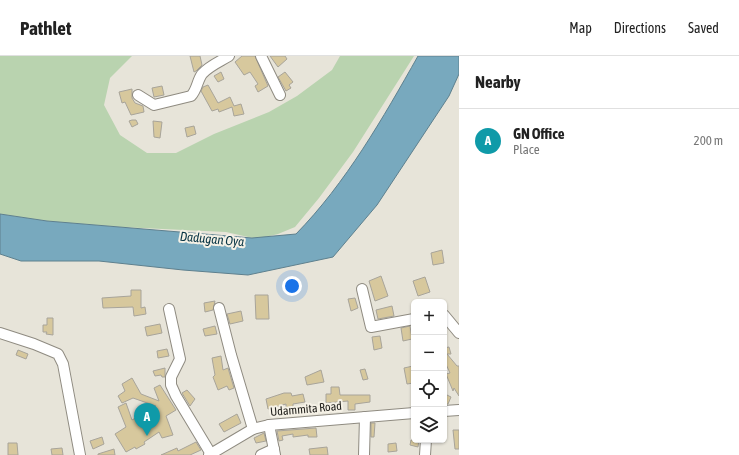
<!DOCTYPE html>
<meta charset="utf-8">
<style>
:root{--surface:#fff;--page:#f6f6f6;--text:#222;--muted:#767676;--line:#e0e0e0;--accent:#ea580c}
body{margin:0;font-family:"Asap Condensed",sans-serif;background:var(--page);color:var(--text)}
.controls{position:absolute;right:12px;bottom:12px;display:grid;overflow:hidden;border-radius:6px;box-shadow:0 1px 3px #0004}
.controls button{width:36px;height:36px;display:grid;place-items:center;padding:0;border:0;border-bottom:1px solid var(--line);background:var(--surface);color:var(--text);font:20px sans-serif}
.you{position:absolute;left:292px;top:230px;width:14px;height:14px;margin:-10px;border:3px solid #fff;border-radius:50%;background:#1a73e8;box-shadow:0 0 0 6px #1a73e833}
.badge{display:grid;place-items:center;width:26px;height:26px;border-radius:50%;background:var(--accent);color:#fff;font-size:13px;font-weight:700}
.pin{position:absolute;translate:-50% -33px;filter:drop-shadow(0 1px 2px #0008)}
.pin::after{content:'';position:absolute;top:21px;width:14px;height:12px;background:inherit;clip-path:polygon(0 0,100% 0,50% 100%)}
.list{margin:0;padding:0;list-style:none}
h2{display:flex;justify-content:space-between;align-items:center;height:52px;margin:0;padding:0 16px;font-size:17px}
h2 small{font-size:13px;font-weight:400;color:var(--muted)}
.list li{display:grid;grid-template-columns:26px 1fr auto;gap:12px;align-items:center;box-sizing:border-box;height:64px;padding:0 16px;border-top:1px solid var(--line)}
.list b{display:block;font-size:15px;white-space:nowrap}
.list p{margin:0;font-size:13px;white-space:nowrap;color:var(--muted)}
.list em{font-size:13px;font-style:normal;color:var(--muted)}
.icon{flex:none;width:22px;height:22px;fill:none;stroke:currentColor;stroke-width:2;stroke-linecap:round;stroke-linejoin:round}
.map{position:relative;flex:none;width:459px;height:399px;overflow:hidden}
header{display:flex;align-items:center;gap:24px;box-sizing:border-box;height:56px;padding:0 20px;background:var(--surface);border-bottom:1px solid var(--line)}
header strong{font-size:19px}
nav{display:flex;gap:22px;margin-inline-start:auto;font-size:14px}
main{display:flex}
aside{flex:1;background:var(--surface)}
.map>svg:first-child{display:block}
</style>
<header>
<strong>Pathlet</strong>
<nav><a>Map</a><a>Directions</a><a>Saved</a></nav>
</header>
<main>
<div class="map">
<svg width="459" height="399" viewBox="0 0 459 399">
<rect width="100%" height="100%" fill="#e7e4d9"/>
<path fill="#b9d3af" d="M0,0H132L110,22L104,49L120,79L147,97H176L214,78L269,56L297,40L332,14L340,0H414L353,96L319,142L295,171L278,178L257,183L226,176L120,171L47,165L0,158Z"/>
<path fill="#78a9be" stroke="#5e808e" d="M418,0H459V18L449,40L377,149L333,201L248,219L183,214L99,205H21L0,198V158L47,165L252,182L296,178C346,127 383,62 418,0Z"/>
<g fill="#d7c89d" stroke="#a8a49a">
<path d="M190,0H200L202,9L196,15L194,16Z"/>
<path d="M242,0H255L268,30L258,36L255,30L258,28L250,16L244,19L235,6Z"/>
<path d="M270,0H285L287,3L278,11Z"/>
<path d="M221,16L224,23L218,26L214,20Z"/>
<path d="M285,16L293,26L289,29L291,32L286,35L278,21Z"/>
<path d="M208,29L218,47L230,41L234,50L241,48L244,58L234,60L232,51L219,56L218,53L212,55L201,35L203,31Z"/>
<path d="M162,30L164,39L154,41L152,32Z"/>
<path d="M132,33V42L135,47L143,50L144,56L131,59L125,46L122,47L119,36Z"/>
<path d="M132,64H136L138,68L132,71L129,65Z"/>
<path d="M153,65L162,66L160,82L154,81Z"/>
<path d="M194,70L196,78L187,81L185,72Z"/>
<path d="M442,194L444,207L433,209L431,197Z"/>
<path d="M381,220L388,240L375,245L369,225Z"/>
<path d="M425,221L430,236L418,240L413,225Z"/>
<path d="M131,234H141V252L145,251L146,258L134,260L133,251L103,252L102,242L131,240Z"/>
<path d="M255,239H268L269,263H256Z"/>
<path d="M355,242L358,252L351,255L348,243Z"/>
<path d="M215,245L213,254L205,256L204,247Z"/>
<path d="M392,250L394,260L378,263L376,254Z"/>
<path d="M241,255L243,265L230,268L227,258Z"/>
<path d="M47,262H53V279L46,278L47,276H43V269H47Z"/>
<path d="M160,268L162,277L147,280L145,271Z"/>
<path d="M215,270L217,278L205,280L203,273Z"/>
<path d="M410,270L412,283L403,285L401,272Z"/>
<path d="M380,280L382,292L374,294L372,281Z"/>
<path d="M449,291L451,298H447L457,310H459V340L454,332L453,335L446,318L450,317L444,304V292Z"/>
<path d="M167,293L169,300L158,302L157,295Z"/>
<path d="M18,294L28,298L26,303L16,299Z"/>
<path d="M221,300L223,314L228,312L234,332L229,334L227,330L218,334L213,321L215,319L212,302Z"/>
<path d="M413,310L414,327L407,328L404,312Z"/>
<path d="M165,312V321H162L161,319L155,320L153,315Z"/>
<path d="M365,313L368,323L363,324L360,314Z"/>
<path d="M321,314L324,326L307,329L305,321Z"/>
<path d="M132,322L141,338L159,345L154,332L160,329L176,354L166,360L173,379L162,382L159,376L144,386L145,388L136,393L135,391L126,396L115,378L126,371L118,351L126,347L132,364L141,359L140,355L156,350L133,342L122,347L118,340L125,335L122,328Z"/>
<path d="M331,331H339L340,339H370V346L355,348V354H348V345L326,347V338H331Z"/>
<path d="M187,334L195,343L190,350L182,337Z"/>
<path d="M284,337H291L292,340L303,338L305,346L293,348V351L286,352V348L268,353L266,343Z"/>
<path d="M445,338L451,341L448,348H444Z"/>
<path d="M237,358L241,367L224,376L219,368Z"/>
<path d="M371,367H375L374,381H371Z"/>
<path d="M316,372L317,381H308V379L293,381V378L282,380L283,384L279,385L277,375Z"/>
<path d="M453,374H459V393H455Z"/>
<path d="M264,377L266,385L256,387L254,382Z"/>
<path d="M102,381L104,388L93,393L90,385Z"/>
<path d="M411,384H419L418,391L410,389Z"/>
<path d="M196,386L201,394L190,399H161L177,392L178,395Z"/>
<path d="M8,387H17L18,399H8Z"/>
<path d="M396,387L397,395L388,396V388Z"/>
<path d="M327,391L328,399H310L309,393Z"/>
<path d="M62,392L63,399H52L51,393Z"/>
<path d="M114,393L115,399H98V398Z"/>
</g>
<g fill="none" stroke-linecap="round" stroke-linejoin="round">
<defs>
<g id="minor">
<path d="M261,0L280,39"/>
<path d="M138,39L154,49L191,40C197,34 197,25 202,18C209,10 221,5 229,0"/>
<path d="M362,233L371,271L414,263"/>
<path d="M219,252L231,299L253,373"/>
<path d="M169,253L180,303L171,321V329L176,340L211,398"/>
<path d="M444,259L459,277"/>
<path d="M0,277L34,288L58,298L63,308L80,399"/>
<path d="M444,355L459,354"/>
<path d="M269,369L275,399"/>
<path d="M209,399L253,373L269,369L414,357"/>
<path d="M261,399L274,393"/>
<path d="M364,399L365,361"/>
<path d="M425,399L426,384"/>
</g>
</defs>
<use href="#minor" stroke="#8f8b81" stroke-width="12"/>
<use href="#minor" stroke="#fff" stroke-width="10"/>
</g>
<g text-anchor="middle" dominant-baseline="central" stroke-width="4" stroke-linejoin="round" paint-order="stroke">
<g font-size="12" fill="#22211d" stroke="#f5f1e6">
<text transform="translate(306 353) rotate(-5)">Udammita Road</text>
</g>
<g font-size="13" font-style="italic" fill="#073444" stroke="#f5f1e6">
<text transform="translate(212 183) rotate(5)">Dadugan Oya</text>
</g>
</g>
</svg>
<div class="controls">
<button>+</button>
<button>−</button>
<button><svg class="icon" aria-label="locate" viewBox="0 0 24 24"><circle cx="12" cy="12" r="6"/><path d="M12 2v4M12 18v4M2 12h4M18 12h4"/></svg></button>
<button><svg class="icon" aria-label="layers" viewBox="0 0 24 24"><path d="M12 4l9 5-9 5-9-5zM3 14l9 5 9-5"/></svg></button>
</div>
<div class="you"></div>
<div class="pin badge" style="left:147px;top:380px;background:#0f9aa8">A</div>
</div>
<aside>
<h2>Nearby<small></small></h2>
<ul class="list">
<li><span class="badge" style="background:#0f9aa8">A</span><div><b>GN Office</b><p>Place</p></div><em>200 m</em></li>
</ul>
</aside>
</main>
